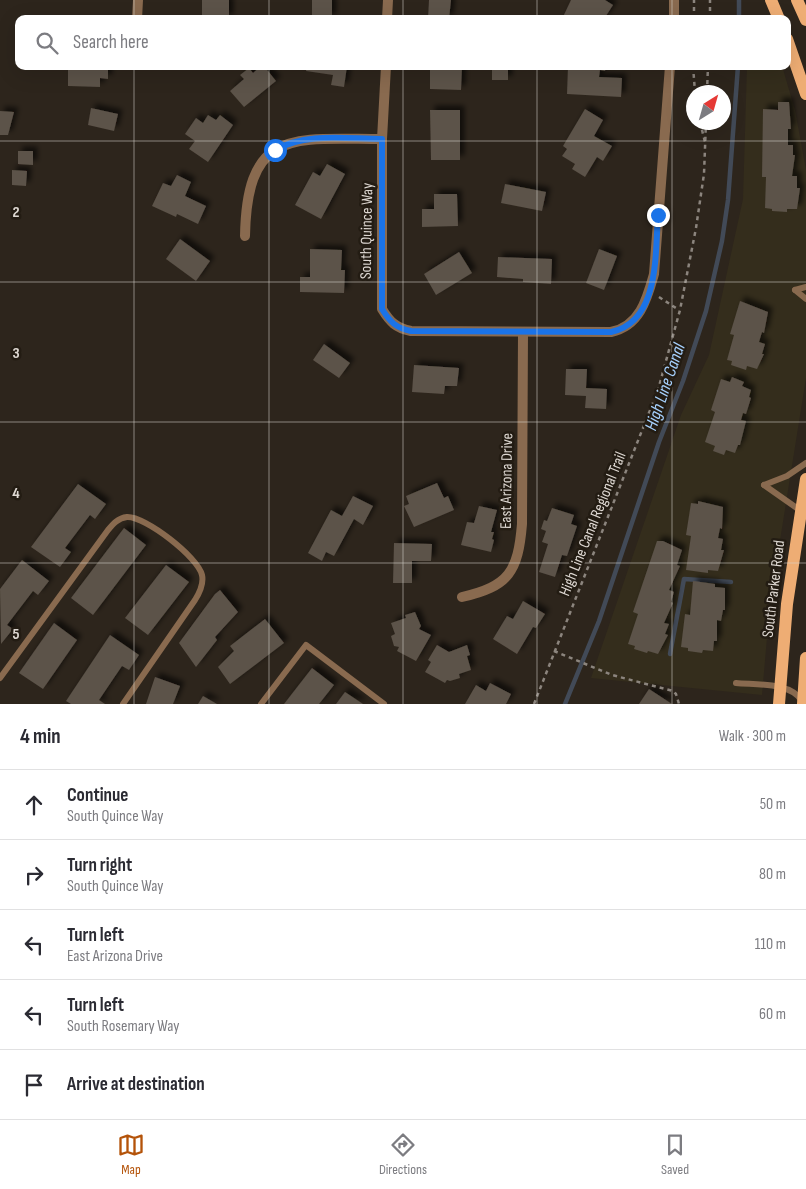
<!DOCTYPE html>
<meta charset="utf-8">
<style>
:root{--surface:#fff;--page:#f2f2f3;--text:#2b2b33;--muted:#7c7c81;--line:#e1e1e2;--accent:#b45309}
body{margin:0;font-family:"Sofia Sans Condensed",sans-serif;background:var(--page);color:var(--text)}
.compass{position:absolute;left:686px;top:85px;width:45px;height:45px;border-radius:50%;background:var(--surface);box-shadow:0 5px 20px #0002;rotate:37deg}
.stop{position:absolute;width:15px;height:15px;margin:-11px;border:4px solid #1a73e8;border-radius:50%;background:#fff}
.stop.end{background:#1a73e8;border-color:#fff;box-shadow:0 1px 5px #0008}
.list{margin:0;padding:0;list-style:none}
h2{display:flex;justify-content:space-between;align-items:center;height:65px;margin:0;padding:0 20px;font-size:21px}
h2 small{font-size:16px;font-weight:400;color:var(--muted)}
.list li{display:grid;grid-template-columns:32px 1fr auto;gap:15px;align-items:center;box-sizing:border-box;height:70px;padding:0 20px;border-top:1px solid var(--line)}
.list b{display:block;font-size:19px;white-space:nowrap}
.list p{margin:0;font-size:16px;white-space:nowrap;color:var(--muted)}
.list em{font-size:16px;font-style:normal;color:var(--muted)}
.icon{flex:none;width:28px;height:28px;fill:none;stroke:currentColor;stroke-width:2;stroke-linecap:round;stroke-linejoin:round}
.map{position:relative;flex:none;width:806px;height:704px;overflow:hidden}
.search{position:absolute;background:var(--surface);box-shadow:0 5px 20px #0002;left:15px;right:15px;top:15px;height:55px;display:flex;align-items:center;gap:12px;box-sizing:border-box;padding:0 18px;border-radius:10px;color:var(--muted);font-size:19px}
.sheet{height:415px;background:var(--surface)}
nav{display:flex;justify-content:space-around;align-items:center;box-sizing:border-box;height:70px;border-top:1px solid var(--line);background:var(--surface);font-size:14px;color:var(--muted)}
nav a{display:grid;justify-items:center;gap:2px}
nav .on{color:var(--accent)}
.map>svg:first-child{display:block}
</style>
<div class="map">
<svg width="806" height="704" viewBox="0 0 806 704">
<defs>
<filter id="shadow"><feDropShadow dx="4.5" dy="-4.5" stdDeviation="2.5" flood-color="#0009"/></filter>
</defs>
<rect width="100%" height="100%" fill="#2d251c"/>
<path fill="#342d1c" d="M747,66H782L795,110L806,170V378L770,603L762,695L591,678L681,415L709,355L743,199Z"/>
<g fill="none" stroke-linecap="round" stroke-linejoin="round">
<g stroke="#424a57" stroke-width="4.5">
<path d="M739,0V19"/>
<path d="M670,654L684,579L731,582"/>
<path d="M565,704L599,621L659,442L683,381L706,311L722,241L728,200L738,66"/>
</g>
</g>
<g fill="#5b5248" filter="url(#shadow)">
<rect x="202" y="0" width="27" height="19"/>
<rect x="312" y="0" width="20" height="19"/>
<path d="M429,0H451L449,19H428Z"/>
<path d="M571,0H605L613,5L604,19H562Z"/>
<path d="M68,66H108V79L100,78V87L68,86Z"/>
<path d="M261,66H264L276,81L244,107L230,91L244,79L240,75L249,68L253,73Z"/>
<path d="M307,66H347L344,87L331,85L333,75L306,71Z"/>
<path d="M430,66H462L461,90L430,89Z"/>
<rect x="492" y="66" width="16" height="14"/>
<path d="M568,66H606L605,71L600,70L599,77L622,78L621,97L567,94Z"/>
<path d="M778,102H789L791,129H788V145H793V155H795L792,176H797V188H800L797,209H787V212L772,211V209L765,208L766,177H762L763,109L778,110Z"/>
<path d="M91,108L118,114L114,131L88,125Z"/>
<path d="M585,109L603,120L594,136L612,146L603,161L597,157L585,177L572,169L575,164L562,156L567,149L563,146Z"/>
<path d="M430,110H460V160H431Z"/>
<path d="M0,111L14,112L8,135H0Z"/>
<path d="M208,115L216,120L220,115L233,125L208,162L189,149L195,141L185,134L196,118L203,123Z"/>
<path d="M18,151H33V165L18,164Z"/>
<path d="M327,164L345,174L321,219L295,205L313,172L320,176Z"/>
<path d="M12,170L27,171L26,186L12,185Z"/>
<path d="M177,175L191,182L185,196L206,206L198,224L177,214L176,217L152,206L163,183L171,186Z"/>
<path d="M505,184L546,192L542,211L501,203Z"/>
<path d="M434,194H457L458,226L422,227V209H434Z"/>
<path d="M180,239L210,261L196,281L166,259Z"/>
<path d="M310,249L342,250L341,270H345L344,293L300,292V277H310Z"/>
<path d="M599,249L617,256L604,290L586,283Z"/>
<path d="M459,252L472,273L436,295L424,274Z"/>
<path d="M498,257L552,259L551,284L523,282V279L497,277Z"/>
<path d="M740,301L768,312L764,333L762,332L759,342L765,344L762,354H764L757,369L747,366L746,370L731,365L732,361L727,360L734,335L730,334Z"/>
<path d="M324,344L350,363L339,378L313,360Z"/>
<path d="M414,365L459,368L457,386H445L444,394L412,392Z"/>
<path d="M566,369H587L586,388L607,389L606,409L585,408L586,396L565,395Z"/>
<path d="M732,377L744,382L742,386L751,390L749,397L751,398L746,414L743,413L741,420L746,421L740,445H738L735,453L726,450L724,455L713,451L715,446L705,442L715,412L711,410L721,379L730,382Z"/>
<path d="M437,483L444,498L448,496L454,510L414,527L404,506L409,504L406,496Z"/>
<path d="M78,484L106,504L95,519L90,515L65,548L71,552L60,567L31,547Z"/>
<path d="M353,496L373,506L363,525L354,519L334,556L326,552L322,561L308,553L331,510L342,516Z"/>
<path d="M698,501L723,507L722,529L720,528L718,538L723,539L721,550H724L718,571L708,570V573L686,570L691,536L686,535L691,503L698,504Z"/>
<path d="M479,506L497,510L491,532H494L492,539L494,540L491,552L461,545L467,522L474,523Z"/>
<path d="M552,508L574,515L571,524L577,526L567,556L562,555L555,577L539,572L548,544L542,542L546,531L541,529L544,520L547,521Z"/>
<path d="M124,528L146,545L93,615L71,598Z"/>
<path d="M657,541H663L682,550L677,565L680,566L669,590L674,592L671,602L673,603L664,623L669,624L665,634L668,635L658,654L648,651L647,653L634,649L635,646L628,644L638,614L633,612Z"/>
<path d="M394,543L432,544L431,561H412V583H393Z"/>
<path d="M22,560L49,581L38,595L33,591L7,625L13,629L1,644L0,589Z"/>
<path d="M166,565L189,582L148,635L125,618Z"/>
<path d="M693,581L715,584V587L725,588V610H723L721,621L717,620V641H714L713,651L703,650L702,653L688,651V648L681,647L685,614L690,615Z"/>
<path d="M220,590L238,612L215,637L217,640L196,667L179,643L215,594Z"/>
<path d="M523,601L545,614L536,628L533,627L517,654L493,639L507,616L513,619Z"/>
<path d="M415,612L421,626L419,629L431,635L416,661L397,651L399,647L394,646L391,636L395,634L391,623L406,618L405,615Z"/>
<path d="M265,619L284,643L230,684L218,667L234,651L230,646Z"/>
<path d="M54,623L77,640L43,689L19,673Z"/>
<path d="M110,635L139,655L129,670L122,666L99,700L105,704H71L66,701Z"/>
<path d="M437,645L449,652L467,645L470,655L467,656L471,670L459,674L460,678L450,681L447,680L445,683L425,672L431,662L428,660Z"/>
<path d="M312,668L334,685L319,704H284Z"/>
<path d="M155,677L180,686L173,704H146Z"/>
<path d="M490,683L511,694L506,704H465L476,685L486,691Z"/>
<path d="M649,689L672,704H639Z"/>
<path d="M345,692L363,704H336Z"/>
<path d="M203,696L217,704H198Z"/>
</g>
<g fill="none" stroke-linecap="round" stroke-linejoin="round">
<g stroke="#8c857e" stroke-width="2.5" stroke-dasharray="4 4" stroke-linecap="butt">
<path d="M694,19V0"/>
<path d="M710,19V0"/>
<path d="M693,66L695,92"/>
<path d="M707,92L708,66"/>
<path d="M700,122L705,142"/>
<path d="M659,297L679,310"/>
<path d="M554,651L612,675L673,691L676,694L679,704"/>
<path d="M534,704L658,390L680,310L696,228L704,174L706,122"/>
</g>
<g stroke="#896a4f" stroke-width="6">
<path d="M795,290L806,299"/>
<path d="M795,290L806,287"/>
<path d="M764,485L801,511"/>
<path d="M764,485L787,476L806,463"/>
<path d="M0,678L108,530C113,524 118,518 127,517C145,516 198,557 202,575C204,584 200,592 195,600L123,704"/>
<path d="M736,683C756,685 791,682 802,701"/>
<path d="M261,704L306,645L384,704"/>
</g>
<g stroke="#896a4f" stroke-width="10">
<path d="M137,19L138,0"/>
<path d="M387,19L388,0"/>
<path d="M674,19V0"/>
<path d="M386,66L382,139V309C390,322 396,328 411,331L611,332C640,326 647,299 654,274L670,66"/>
<path d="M245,236C247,127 294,139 382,139"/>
<path d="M462,597C509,586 518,572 522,524L523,333"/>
</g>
<g stroke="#eead74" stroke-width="12">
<path d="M771,0L779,19"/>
<path d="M797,0L806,20"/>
<path d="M787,39L806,94"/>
<path d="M779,704L787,604L806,479"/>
<path d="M803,704L806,658"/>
</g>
</g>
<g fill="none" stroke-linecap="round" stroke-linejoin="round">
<path stroke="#1a73e8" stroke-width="6" d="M275,150C306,132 347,139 382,139V309C390,322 396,328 411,331L611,332C660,322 655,253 658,215"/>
</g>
<path fill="none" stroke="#ddd7d1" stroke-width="1" stroke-opacity="0.55" d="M134,0V19M269,0V19M403,0V19M537,0V19M672,0V19M134,66V704M269,66V704M403,66V704M537,66V704M672,66V704M0,141H806M0,282H806M0,422H806M0,563H806"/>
<g text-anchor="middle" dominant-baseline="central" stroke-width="5" stroke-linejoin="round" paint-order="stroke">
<g font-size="16" fill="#ddd7d1" stroke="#231c13">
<text transform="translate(367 231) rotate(-89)">South Quince Way</text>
<text transform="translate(507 481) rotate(-89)">East Arizona Drive</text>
<text transform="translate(593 524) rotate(-68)">High Line Canal Regional Trail</text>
<text transform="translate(774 589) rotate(-83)">South Parker Road</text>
</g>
<g font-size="18" font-style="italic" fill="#a6d0fc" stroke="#231c13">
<text transform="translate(665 387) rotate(-71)">High Line Canal</text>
</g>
</g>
<g font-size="16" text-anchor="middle" font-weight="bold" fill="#ddd7d1" stroke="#231c13" stroke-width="5" stroke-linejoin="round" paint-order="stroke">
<text x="16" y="217">2</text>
<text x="16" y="358">3</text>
<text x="16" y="498">4</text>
<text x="16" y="639">5</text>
</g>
</svg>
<svg class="compass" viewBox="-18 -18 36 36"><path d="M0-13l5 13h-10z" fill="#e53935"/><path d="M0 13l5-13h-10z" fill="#7c7c81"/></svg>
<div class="stop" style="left:275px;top:150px"></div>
<div class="stop end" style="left:658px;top:215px"></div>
<div class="search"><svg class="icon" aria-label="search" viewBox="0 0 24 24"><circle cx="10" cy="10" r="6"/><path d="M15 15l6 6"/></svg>Search here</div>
</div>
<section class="sheet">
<h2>4 min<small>Walk · 300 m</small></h2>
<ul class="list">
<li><svg class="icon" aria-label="ahead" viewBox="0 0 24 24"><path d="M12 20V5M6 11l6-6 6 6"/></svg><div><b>Continue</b><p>South Quince Way</p></div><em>50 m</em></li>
<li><svg class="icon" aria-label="right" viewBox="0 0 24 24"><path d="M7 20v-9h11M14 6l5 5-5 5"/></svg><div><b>Turn right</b><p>South Quince Way</p></div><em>80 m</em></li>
<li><svg class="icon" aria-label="left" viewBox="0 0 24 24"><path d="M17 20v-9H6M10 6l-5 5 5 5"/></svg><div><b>Turn left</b><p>East Arizona Drive</p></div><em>110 m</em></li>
<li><svg class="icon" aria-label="left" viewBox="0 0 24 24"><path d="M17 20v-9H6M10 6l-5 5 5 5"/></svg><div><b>Turn left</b><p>South Rosemary Way</p></div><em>60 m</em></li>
<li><svg class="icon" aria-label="arrive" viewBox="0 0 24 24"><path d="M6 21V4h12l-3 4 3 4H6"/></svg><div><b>Arrive at destination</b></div></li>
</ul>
</section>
<nav>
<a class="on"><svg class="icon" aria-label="map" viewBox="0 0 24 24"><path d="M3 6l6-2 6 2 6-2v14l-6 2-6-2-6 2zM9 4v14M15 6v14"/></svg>Map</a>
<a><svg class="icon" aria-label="directions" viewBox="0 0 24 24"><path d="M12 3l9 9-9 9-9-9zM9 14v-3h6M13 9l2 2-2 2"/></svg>Directions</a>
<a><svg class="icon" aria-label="saved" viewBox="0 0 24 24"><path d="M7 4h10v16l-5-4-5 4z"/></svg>Saved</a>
</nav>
